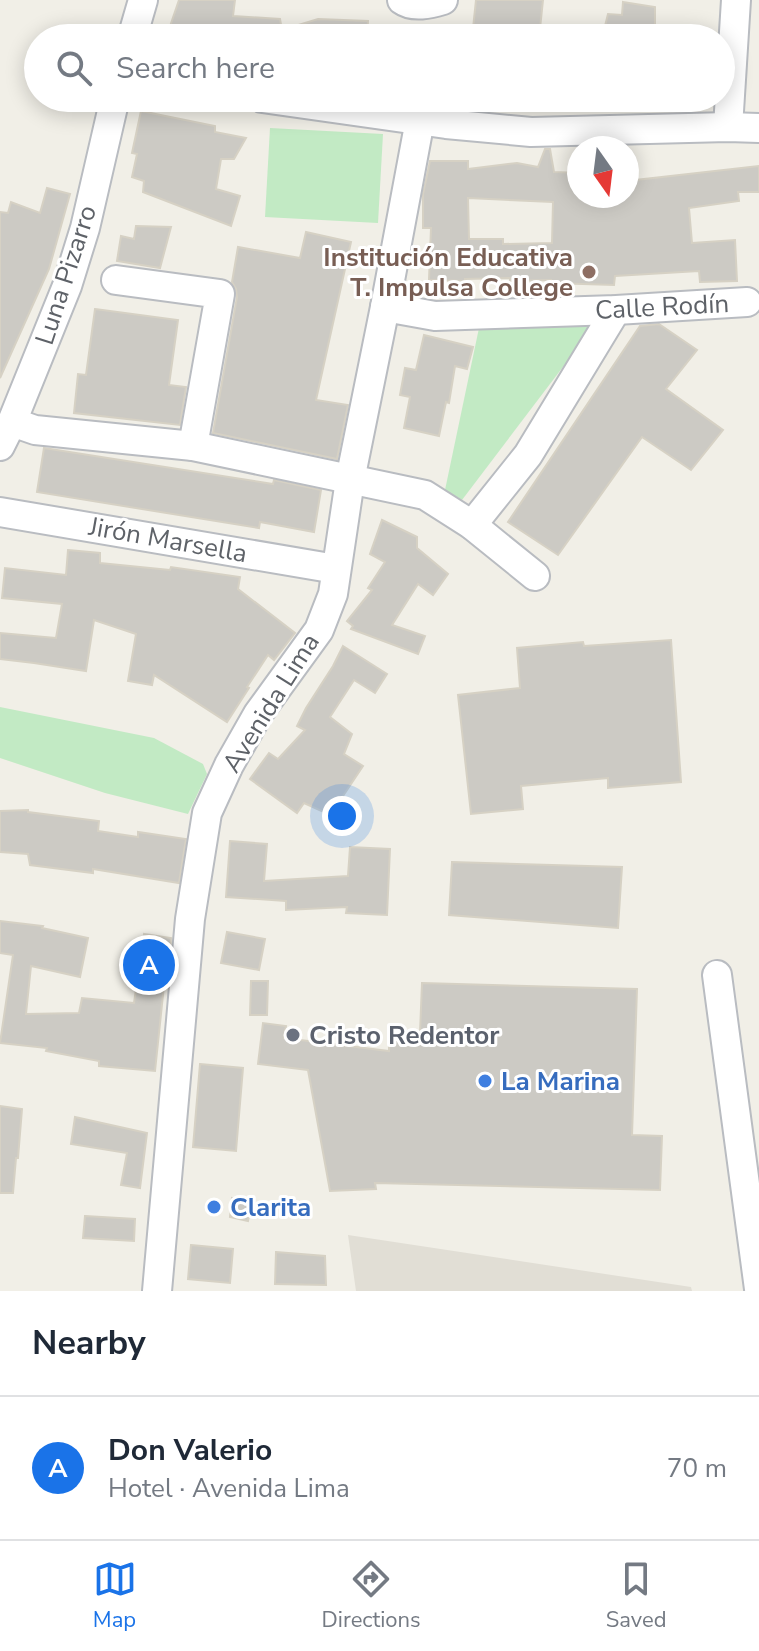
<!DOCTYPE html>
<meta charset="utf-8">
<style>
:root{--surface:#fff;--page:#f2f2f3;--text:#1f2937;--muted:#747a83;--line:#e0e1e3;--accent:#1a73e8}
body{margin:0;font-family:"Nunito Sans",sans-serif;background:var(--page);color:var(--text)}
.compass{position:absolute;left:567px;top:136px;width:72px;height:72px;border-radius:50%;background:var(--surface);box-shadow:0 4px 20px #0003;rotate:166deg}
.you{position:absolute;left:342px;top:816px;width:28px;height:28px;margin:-20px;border:6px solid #fff;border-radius:50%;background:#1a73e8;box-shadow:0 0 0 12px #1a73e833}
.badge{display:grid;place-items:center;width:52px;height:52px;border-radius:50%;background:var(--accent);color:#fff;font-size:26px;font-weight:700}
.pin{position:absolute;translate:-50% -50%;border:4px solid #fff;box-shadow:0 2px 8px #0006}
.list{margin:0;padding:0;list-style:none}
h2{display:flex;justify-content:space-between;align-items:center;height:104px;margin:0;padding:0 32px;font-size:34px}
h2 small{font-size:26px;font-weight:400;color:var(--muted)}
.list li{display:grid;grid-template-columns:52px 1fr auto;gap:24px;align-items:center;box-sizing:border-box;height:144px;padding:0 32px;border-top:2px solid var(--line)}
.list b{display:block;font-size:30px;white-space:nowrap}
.list p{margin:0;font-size:26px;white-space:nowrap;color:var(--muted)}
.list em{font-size:26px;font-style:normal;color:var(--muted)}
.icon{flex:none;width:44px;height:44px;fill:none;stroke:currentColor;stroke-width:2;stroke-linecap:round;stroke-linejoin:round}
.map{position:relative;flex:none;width:759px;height:1291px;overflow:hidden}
.search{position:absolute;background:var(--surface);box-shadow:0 4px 20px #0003;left:24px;right:24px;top:24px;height:88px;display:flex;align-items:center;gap:20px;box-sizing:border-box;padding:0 28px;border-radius:44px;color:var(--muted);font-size:30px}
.sheet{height:248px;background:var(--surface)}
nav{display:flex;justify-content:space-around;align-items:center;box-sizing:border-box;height:112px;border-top:2px solid var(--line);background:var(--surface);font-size:22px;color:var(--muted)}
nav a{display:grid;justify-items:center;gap:4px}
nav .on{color:var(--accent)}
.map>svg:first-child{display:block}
</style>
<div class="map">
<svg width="759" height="1291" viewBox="0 0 759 1291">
<rect width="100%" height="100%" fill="#f1efe7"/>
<path fill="#e1ded5" d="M348,1235L691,1287L692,1291H356Z"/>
<g fill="#c2eac4">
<path d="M270,128L383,134L378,223L265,217Z"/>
<path d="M594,326L462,500L445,490L479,328Z"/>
<path d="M0,707L154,738L203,764L207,774L188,814L105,793L0,758Z"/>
</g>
<g fill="#cccac4" stroke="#d6d1c4" stroke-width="2" fill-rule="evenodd">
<path d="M179,0H235L233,16L280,19L282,30L318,19L368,21L367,38H166Z"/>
<path d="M476,0H543L539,38H472Z"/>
<path d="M623,2L655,7V38H602L608,14L622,15Z"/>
<path d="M141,111L215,126V132L246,138L234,159H221L216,189L240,196L231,226L143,192L144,181L132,177L137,154L132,153Z"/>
<path d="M545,149H550L554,172L579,173V196H627V181L759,166V192H738L739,201L689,208L692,243L735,240L737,281L700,282L699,271L615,276L614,285L551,283V280L510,281V278L465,279V281L429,280L431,228H423V194L430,161H468V169L517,163L538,167ZM468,198L553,202L552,243L503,244V239H469Z"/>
<path d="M47,188L70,194L49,269L0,378V212L8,213L11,202L40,213Z"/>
<path d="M136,226L171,227L160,268L117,261L121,236L134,239Z"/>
<path d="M306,232L351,242L316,400L348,405L337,459L213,433L237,297L236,289L232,282L238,247L300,258Z"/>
<path d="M95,309L178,320L169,385L186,387L180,425L74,413L78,374L86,375Z"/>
<path d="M659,324L697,350L666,389L723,430L691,470L642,437L558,555L508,522L640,326Z"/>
<path d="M424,335L473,347L467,369L455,366L449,403L446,402L439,436L404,428L410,397L400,395L405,368L416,370Z"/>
<path d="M44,448L273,484L274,480L321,490L314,532L260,522L259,528L37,492Z"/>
<path d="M382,520L417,537V548L448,574L433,595L418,584L392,625L425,636L418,654L351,629L353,626L347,621L372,590L368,588L385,562L370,554Z"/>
<path d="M68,550L100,553V563L170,570L171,567L240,577L238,589L295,633L274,660L268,655L247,687L249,688L227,722L154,675L152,685L128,681L136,634L94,620L86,671L34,663L0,659V633L56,638L62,604L2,598L5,568L66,575Z"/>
<path d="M671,640L681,782L608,788V778L521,786L523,809L471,814L458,695L520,688L517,648L583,642L584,646Z"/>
<path d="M343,646L387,674L375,693L354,680L330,717L352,734L344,754L363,766L341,799L347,802L339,819L304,803L297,813L250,779L269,753L278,759L305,730L297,726L306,708L333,666Z"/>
<path d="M28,810V812L99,821L98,831L138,837V832L186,839L179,883L93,869V873L30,865L28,854L0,852V811Z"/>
<path d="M230,841L267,844L264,881L348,876L350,847L390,849L387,915L346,913L347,907L286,910V901L226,897Z"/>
<path d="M452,862L622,867L618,928L449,915Z"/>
<path d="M0,921L43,926L42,928L88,938L80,977L31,966L26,1014L79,1013L82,998L134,1003L144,934L171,938L168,976H165L155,1071L99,1066V1061L46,1051L47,1048L0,1043L13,955L0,953Z"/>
<path d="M227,932L265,939L259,970L221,963Z"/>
<path d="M251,981H268L267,1015H250Z"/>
<path d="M422,983L637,989L632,1135L662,1136L660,1190L375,1183L376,1189L330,1191L308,1070L258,1064L263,1023L286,1026L284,1038L389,1051V1032L420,1033Z"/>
<path d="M200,1064L243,1068L236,1151L193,1147Z"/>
<path d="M0,1106L22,1109L18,1158H16L13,1193H0Z"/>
<path d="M75,1117L147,1133L140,1188L121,1185L127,1153L71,1144Z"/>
<path d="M232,1198L252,1202L248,1221L230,1217Z"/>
<path d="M85,1216L135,1219L134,1241L83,1238Z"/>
<path d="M191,1245L233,1249L230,1283L188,1279Z"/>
<path d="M276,1252L325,1256L326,1285L275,1284Z"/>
</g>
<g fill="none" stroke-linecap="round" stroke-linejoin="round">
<defs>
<g id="minor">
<path d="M402,0C413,8 430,4 443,0"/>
<path d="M132,38L143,0"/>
<path d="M262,98L446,124L531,132L728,127L759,128"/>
<path d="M728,127L736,0"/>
<path d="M116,280L220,294L193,446"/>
<path d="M385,307L435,316L616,310L747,302"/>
<path d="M12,422L35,430L193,446L425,495L472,525L535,576"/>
<path d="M0,446L12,422L67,286L85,228L115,98"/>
<path d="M0,512L336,569"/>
<path d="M472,525L528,455L616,310"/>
<path d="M717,975L759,1289"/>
<path d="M157,1291L190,919L207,813L229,765L258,714L319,630L333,594L350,480L385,307L420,120"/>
</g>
</defs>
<use href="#minor" stroke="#b9bcc1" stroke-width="32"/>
<use href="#minor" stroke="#fff" stroke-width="28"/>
</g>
<circle fill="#8d6e63" stroke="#fff" stroke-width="3" cx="589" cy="272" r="8"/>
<circle fill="#6b7280" stroke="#fff" stroke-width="3" cx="293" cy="1035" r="8"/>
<g fill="#3f7fe0" stroke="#fff" stroke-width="3">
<circle cx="485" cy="1081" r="8"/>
<circle cx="214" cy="1207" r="8"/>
</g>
<g text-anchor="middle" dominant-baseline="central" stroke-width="6" stroke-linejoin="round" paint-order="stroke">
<g font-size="26" font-weight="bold" fill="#785e54" stroke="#fff" text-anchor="end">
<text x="573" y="257">Institución Educativa<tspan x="573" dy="30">T. Impulsa College</tspan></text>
</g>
<g font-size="26" fill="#5e6268" stroke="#fff">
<text transform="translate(66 275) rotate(-72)">Luna Pizarro</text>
<text transform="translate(662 307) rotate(-3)">Calle Rodín</text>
<text transform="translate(168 540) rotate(10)">Jirón Marsella</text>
<text transform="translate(271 703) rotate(-58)">Avenida Lima</text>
</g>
<g font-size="26" font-weight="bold" fill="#5b616d" stroke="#fff" text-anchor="start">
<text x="309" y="1035">Cristo Redentor</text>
</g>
<g font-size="26" font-weight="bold" fill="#366cbe" stroke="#fff" text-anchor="start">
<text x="501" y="1081">La Marina</text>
<text x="230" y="1207">Clarita</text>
</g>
</g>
</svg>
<svg class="compass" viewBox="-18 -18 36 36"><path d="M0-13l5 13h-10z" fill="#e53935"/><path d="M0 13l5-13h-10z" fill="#747a83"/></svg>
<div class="you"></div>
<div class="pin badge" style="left:149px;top:965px">A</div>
<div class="search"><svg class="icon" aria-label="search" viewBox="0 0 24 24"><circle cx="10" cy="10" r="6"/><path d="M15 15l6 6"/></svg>Search here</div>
</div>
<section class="sheet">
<h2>Nearby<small></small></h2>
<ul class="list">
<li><span class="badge">A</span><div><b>Don Valerio</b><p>Hotel · Avenida Lima</p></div><em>70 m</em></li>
</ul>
</section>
<nav>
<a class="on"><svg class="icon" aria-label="map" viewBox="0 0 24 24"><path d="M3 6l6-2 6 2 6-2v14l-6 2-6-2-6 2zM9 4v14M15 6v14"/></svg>Map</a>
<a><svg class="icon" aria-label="directions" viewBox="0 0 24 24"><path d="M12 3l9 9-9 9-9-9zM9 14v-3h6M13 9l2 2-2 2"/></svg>Directions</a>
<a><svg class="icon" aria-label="saved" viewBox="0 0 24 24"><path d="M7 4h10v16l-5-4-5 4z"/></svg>Saved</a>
</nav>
